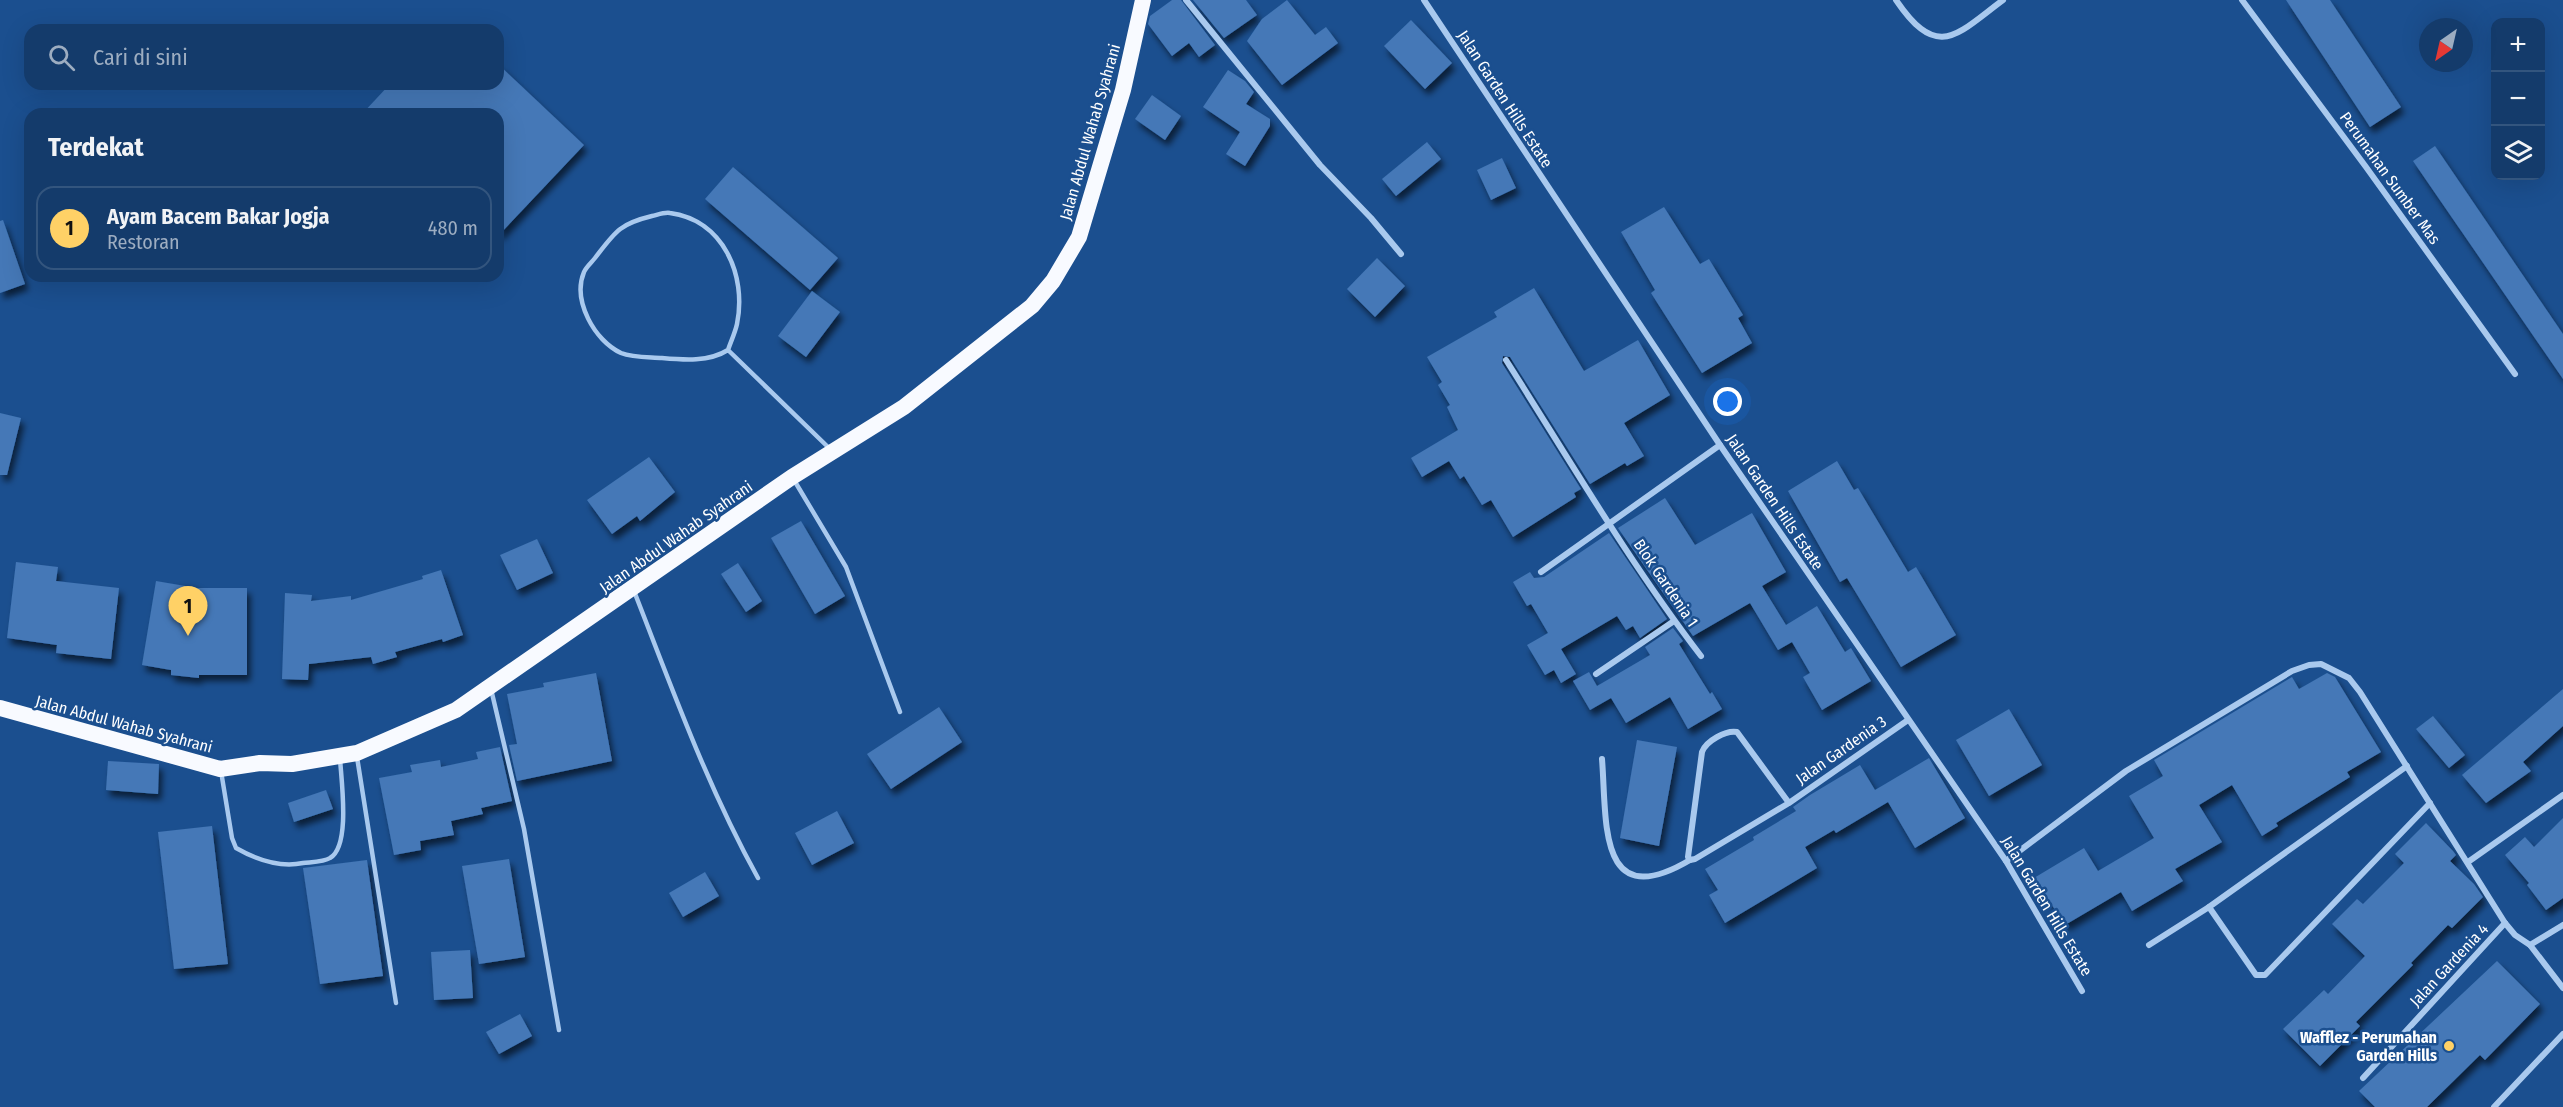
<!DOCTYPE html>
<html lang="id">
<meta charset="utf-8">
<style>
:root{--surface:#143b6b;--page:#214673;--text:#f1f3f6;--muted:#9dadc1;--line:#33557e;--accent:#ffd166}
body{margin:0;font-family:"Fira Sans Condensed",sans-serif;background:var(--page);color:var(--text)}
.controls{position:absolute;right:18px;top:18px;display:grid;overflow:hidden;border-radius:12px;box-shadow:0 6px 24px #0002}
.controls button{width:54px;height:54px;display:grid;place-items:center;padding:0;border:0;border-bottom:2px solid var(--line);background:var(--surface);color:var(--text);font:30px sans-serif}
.compass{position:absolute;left:2419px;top:18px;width:54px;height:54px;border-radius:50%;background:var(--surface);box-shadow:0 6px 24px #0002;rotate:214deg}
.you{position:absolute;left:1728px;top:402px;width:21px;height:21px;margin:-15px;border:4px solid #fff;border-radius:50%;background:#1a73e8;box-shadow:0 0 0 9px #1a73e833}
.badge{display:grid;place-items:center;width:39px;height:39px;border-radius:50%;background:var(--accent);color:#111;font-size:20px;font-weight:700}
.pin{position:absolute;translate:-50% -50px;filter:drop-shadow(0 2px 3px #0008)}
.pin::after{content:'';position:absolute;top:32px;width:21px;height:18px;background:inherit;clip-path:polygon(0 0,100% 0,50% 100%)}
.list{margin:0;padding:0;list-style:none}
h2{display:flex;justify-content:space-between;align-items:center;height:78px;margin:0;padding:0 24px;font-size:26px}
h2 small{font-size:20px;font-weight:400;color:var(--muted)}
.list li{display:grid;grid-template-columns:39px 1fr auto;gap:18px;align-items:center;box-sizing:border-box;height:84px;margin:0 12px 12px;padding:0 12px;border:2px solid var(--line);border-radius:18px}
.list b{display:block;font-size:22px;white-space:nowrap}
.list p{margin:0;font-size:20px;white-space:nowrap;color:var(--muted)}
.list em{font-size:20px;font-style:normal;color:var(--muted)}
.icon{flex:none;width:33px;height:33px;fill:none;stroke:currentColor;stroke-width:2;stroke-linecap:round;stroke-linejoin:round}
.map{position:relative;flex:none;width:2563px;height:1107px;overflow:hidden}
.search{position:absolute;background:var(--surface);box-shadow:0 6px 24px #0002;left:24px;top:24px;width:480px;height:66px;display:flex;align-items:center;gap:15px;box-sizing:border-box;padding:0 21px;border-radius:18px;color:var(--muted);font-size:22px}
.panel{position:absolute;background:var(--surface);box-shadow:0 6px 24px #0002;left:24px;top:108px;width:480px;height:174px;border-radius:18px}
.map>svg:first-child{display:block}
</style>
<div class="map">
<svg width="2563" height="1107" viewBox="0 0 2563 1107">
<defs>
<filter id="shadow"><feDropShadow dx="3.5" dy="6" stdDeviation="3" flood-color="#0009"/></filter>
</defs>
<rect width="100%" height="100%" fill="#1b4f8f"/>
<g fill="#4478b7" filter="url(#shadow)">
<path d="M1172,0H1181L1215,45L1199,57L1189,43L1172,56L1148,24L1150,16Z"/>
<path d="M1193,0H1246L1257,15L1224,38Z"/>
<path d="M1287,0L1315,35L1326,27L1338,43L1282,85L1247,41L1262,19Z"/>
<path d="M2286,0H2330L2401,107L2370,127Z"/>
<path d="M1411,20L1452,63L1425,89L1384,46Z"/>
<path d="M498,64L584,145L498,236V114H362L390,84H498Z"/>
<path d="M1228,70L1245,81L1254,92L1246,104L1270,119V126L1245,166L1226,154L1240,132L1203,107Z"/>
<path d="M1152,95L1181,116L1165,140L1135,119Z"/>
<path d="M1427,142L1441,159L1396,196L1382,179Z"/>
<path d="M2435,146L2563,334V379L2413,161Z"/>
<path d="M1502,158L1516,188L1491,200L1477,170Z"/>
<path d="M733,167L838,258L810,290L705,199Z"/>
<path d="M1664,207L1700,264L1709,259L1743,315L1738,318L1752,343L1702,373L1651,293L1655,290L1621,232Z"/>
<path d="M3,220L25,284L0,293V221Z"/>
<path d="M1377,258L1405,286L1375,317L1347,289Z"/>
<path d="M1534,288L1584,371L1638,340L1670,395L1624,423L1644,456L1627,466L1625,463L1590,484L1510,357L1503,356L1502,363L1581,489L1574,493L1576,497L1513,537L1491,500L1482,505L1464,476L1460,479L1449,461L1422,477L1411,458L1458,430L1447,407L1450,405L1438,385L1442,382L1427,357L1497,317L1494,312Z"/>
<path d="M812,291L840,312L806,357L778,336Z"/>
<path d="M0,413L21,418L7,475H0Z"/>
<path d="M649,457L675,492L640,521L637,516L612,534L587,500Z"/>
<path d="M1837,461L1854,490L1858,488L1908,572L1916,567L1956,635L1901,667L1847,578L1840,582L1788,491Z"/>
<path d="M1665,498L1695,545L1752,513L1786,572L1762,586L1786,625L1817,606L1845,652L1851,648L1871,681L1822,710L1803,677L1810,673L1792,642L1778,650L1750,603L1693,636L1618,528Z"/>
<path d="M801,521L845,596L815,614L771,538Z"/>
<path d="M1609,533L1667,619L1640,638L1633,626L1626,630L1617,616L1561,649L1576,674L1561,683L1554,670L1545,675L1527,645L1548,633L1531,604L1527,606L1513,582L1530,572L1534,578L1544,577Z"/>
<path d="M537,539L553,573L517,590L500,555Z"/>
<path d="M16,562L58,567L56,581L119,588L111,659L56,653L57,645L7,638Z"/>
<path d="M738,563L762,601L746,612L721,574Z"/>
<path d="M441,570L463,635L443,642L442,639L395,652L397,657L373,664L371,657L309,664L308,680L282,679L285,593L312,595L311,601L351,596V600L423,579L422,576Z"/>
<path d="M156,581L197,588H247V675H199V678L171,675V670L142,665Z"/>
<path d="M1673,628L1683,641L1679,644L1710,694L1712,692L1722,709L1688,729L1670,697L1626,723L1611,698L1590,710L1573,681L1589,672L1597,686L1650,655L1645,647Z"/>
<path d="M596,673L612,761L517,781L509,745L517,744L507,694L544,687L543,683Z"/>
<path d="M2327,673L2335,677L2381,752L2347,772L2350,777L2276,823L2278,826L2262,836L2232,785L2199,805L2222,842L2175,869L2183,881L2132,911L2121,892L2065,925L2034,878L2084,848L2098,871L2154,838L2129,796L2163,776L2154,760L2292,677L2299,689Z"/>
<path d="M2563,689V726L2523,762L2531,771L2486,803L2462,775Z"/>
<path d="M939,707L962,742L891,789L867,754Z"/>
<path d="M2009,709L2042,765L1989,796L1956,740Z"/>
<path d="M2433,716L2465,755L2449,768L2416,729Z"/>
<path d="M1637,740L1677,747L1659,846L1620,838Z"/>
<path d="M500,747L512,801L481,808L483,814L451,821L454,835L420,841L421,850L394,855L379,778L412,772L410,765L440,760L441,767L478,759L476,752Z"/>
<path d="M1929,758L1965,818L1915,848L1888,802L1836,833L1834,830L1805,847L1817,868L1725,923L1709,895L1718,890L1705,869L1754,840L1753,837L1796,811L1793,807L1810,795L1860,765L1875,790Z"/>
<path d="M108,761L159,764L158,794L106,790Z"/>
<path d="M326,790L333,809L294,822L288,803Z"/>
<path d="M837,811L854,843L812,865L795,833Z"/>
<path d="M2563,818V898L2546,910L2527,885L2529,883L2505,855L2525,837L2534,847Z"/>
<path d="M2426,823L2453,851L2456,855L2450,861L2474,884L2483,897L2452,928L2448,925L2411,963L2413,965L2356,1022L2360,1026L2320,1066L2283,1029L2324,990L2328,994L2365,956L2332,924L2357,899L2363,904L2404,863L2395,854Z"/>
<path d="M212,826L228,964L174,969L158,832Z"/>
<path d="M509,859L525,957L479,964L462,866Z"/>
<path d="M367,860L383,976L320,984L303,868Z"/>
<path d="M705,872L719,896L683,917L669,893Z"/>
<path d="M470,950L473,998L434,1000L431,952Z"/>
<path d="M2497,961L2540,1004L2485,1060L2480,1055L2427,1107H2375L2359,1091Z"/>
<path d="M520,1014L532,1036L499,1054L486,1032Z"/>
</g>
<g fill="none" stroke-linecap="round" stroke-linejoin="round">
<g stroke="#a9c9ee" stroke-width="4.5">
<path d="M728,350C731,341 735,333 737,324C747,275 723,220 670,213C664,212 657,215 652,216C619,224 615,232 595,258C592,262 586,267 584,272C572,301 595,341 621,353C633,358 649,357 662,358C684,360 709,362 728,350L829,448"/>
<path d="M794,480L846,567L900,712"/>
<path d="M634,591C672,688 707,786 758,878"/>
<path d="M491,689L524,829L559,1030"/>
<path d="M357,757L396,1003"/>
<path d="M221,771L232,838L236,848C257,860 279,868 303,863C311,862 324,862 330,858C351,846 341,779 340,758"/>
</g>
<g stroke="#a9c9ee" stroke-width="6">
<path d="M1186,0L1320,165L1371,218L1401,254"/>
<path d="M1424,0L1720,445L2006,861L2082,991"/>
<path d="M1896,0C1938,62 1957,34 2003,0"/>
<path d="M2242,0L2366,167L2515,374"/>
<path d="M1506,360C1569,459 1629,562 1701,656"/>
<path d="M1541,572L1720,445"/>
<path d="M1596,674L1674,621"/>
<path d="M1602,759C1607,821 1597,915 1690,860"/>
<path d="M2407,766L2209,907L2256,975H2265L2430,803"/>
<path d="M1789,803L1737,732C1726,730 1706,741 1702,752L1688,857L1690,860L1695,859L1789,803L1908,720"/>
<path d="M2006,861L2126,771L2292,671L2309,665L2321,664L2349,678L2360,692L2505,923L2515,935L2530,945L2563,988"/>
<path d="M2468,862L2563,795"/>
<path d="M2149,945L2209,907"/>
<path d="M2530,945L2563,925"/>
<path d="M2363,1078L2505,923"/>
<path d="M2494,1107L2563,1034"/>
</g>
<path stroke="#f8faff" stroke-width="16" d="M0,708L220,769L260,763L292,764L357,753L456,710L792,477L904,407L1032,306L1053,281L1079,237L1123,90L1143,0"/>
</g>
<circle fill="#ffd166" stroke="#1b4f8f" stroke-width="2" cx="2449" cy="1046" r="6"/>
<g text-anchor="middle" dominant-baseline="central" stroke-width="5" stroke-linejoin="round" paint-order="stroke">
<g font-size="16" fill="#fff" stroke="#1b4f8f">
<text transform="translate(1505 99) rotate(57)">Jalan Garden Hills Estate</text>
<text transform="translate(1090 132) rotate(-74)">Jalan Abdul Wahab Syahrani</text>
<text transform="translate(2390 178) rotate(54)">Perumahan Sumber Mas</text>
<text transform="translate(1775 502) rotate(56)">Jalan Garden Hills Estate</text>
<text transform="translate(676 537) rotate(-35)">Jalan Abdul Wahab Syahrani</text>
<text transform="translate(1666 583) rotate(56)">Blok Gardenia 1</text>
<text transform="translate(124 724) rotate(15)">Jalan Abdul Wahab Syahrani</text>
<text transform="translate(1841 750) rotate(-35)">Jalan Gardenia 3</text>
<text transform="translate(2047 906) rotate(59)">Jalan Garden Hills Estate</text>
<text transform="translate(2449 965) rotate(-47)">Jalan Gardenia 4</text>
</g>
<g font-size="16" font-weight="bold" fill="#fff" stroke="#1b4f8f" text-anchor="end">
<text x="2437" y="1037">Wafflez - Perumahan<tspan x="2437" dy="18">Garden Hills</tspan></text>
</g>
</g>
</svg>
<div class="controls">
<button>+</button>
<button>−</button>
<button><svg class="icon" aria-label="layers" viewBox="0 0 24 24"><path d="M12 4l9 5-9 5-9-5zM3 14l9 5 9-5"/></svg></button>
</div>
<svg class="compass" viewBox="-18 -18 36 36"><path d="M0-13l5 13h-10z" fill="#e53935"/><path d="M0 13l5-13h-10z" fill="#9dadc1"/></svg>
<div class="you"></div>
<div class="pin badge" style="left:188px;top:636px">1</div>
<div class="search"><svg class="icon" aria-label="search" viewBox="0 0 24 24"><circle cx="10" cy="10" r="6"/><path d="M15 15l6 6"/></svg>Cari di sini</div>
<section class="panel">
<h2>Terdekat<small></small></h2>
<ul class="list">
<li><span class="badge">1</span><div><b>Ayam Bacem Bakar Jogja</b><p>Restoran</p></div><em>480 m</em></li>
</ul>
</section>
</div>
